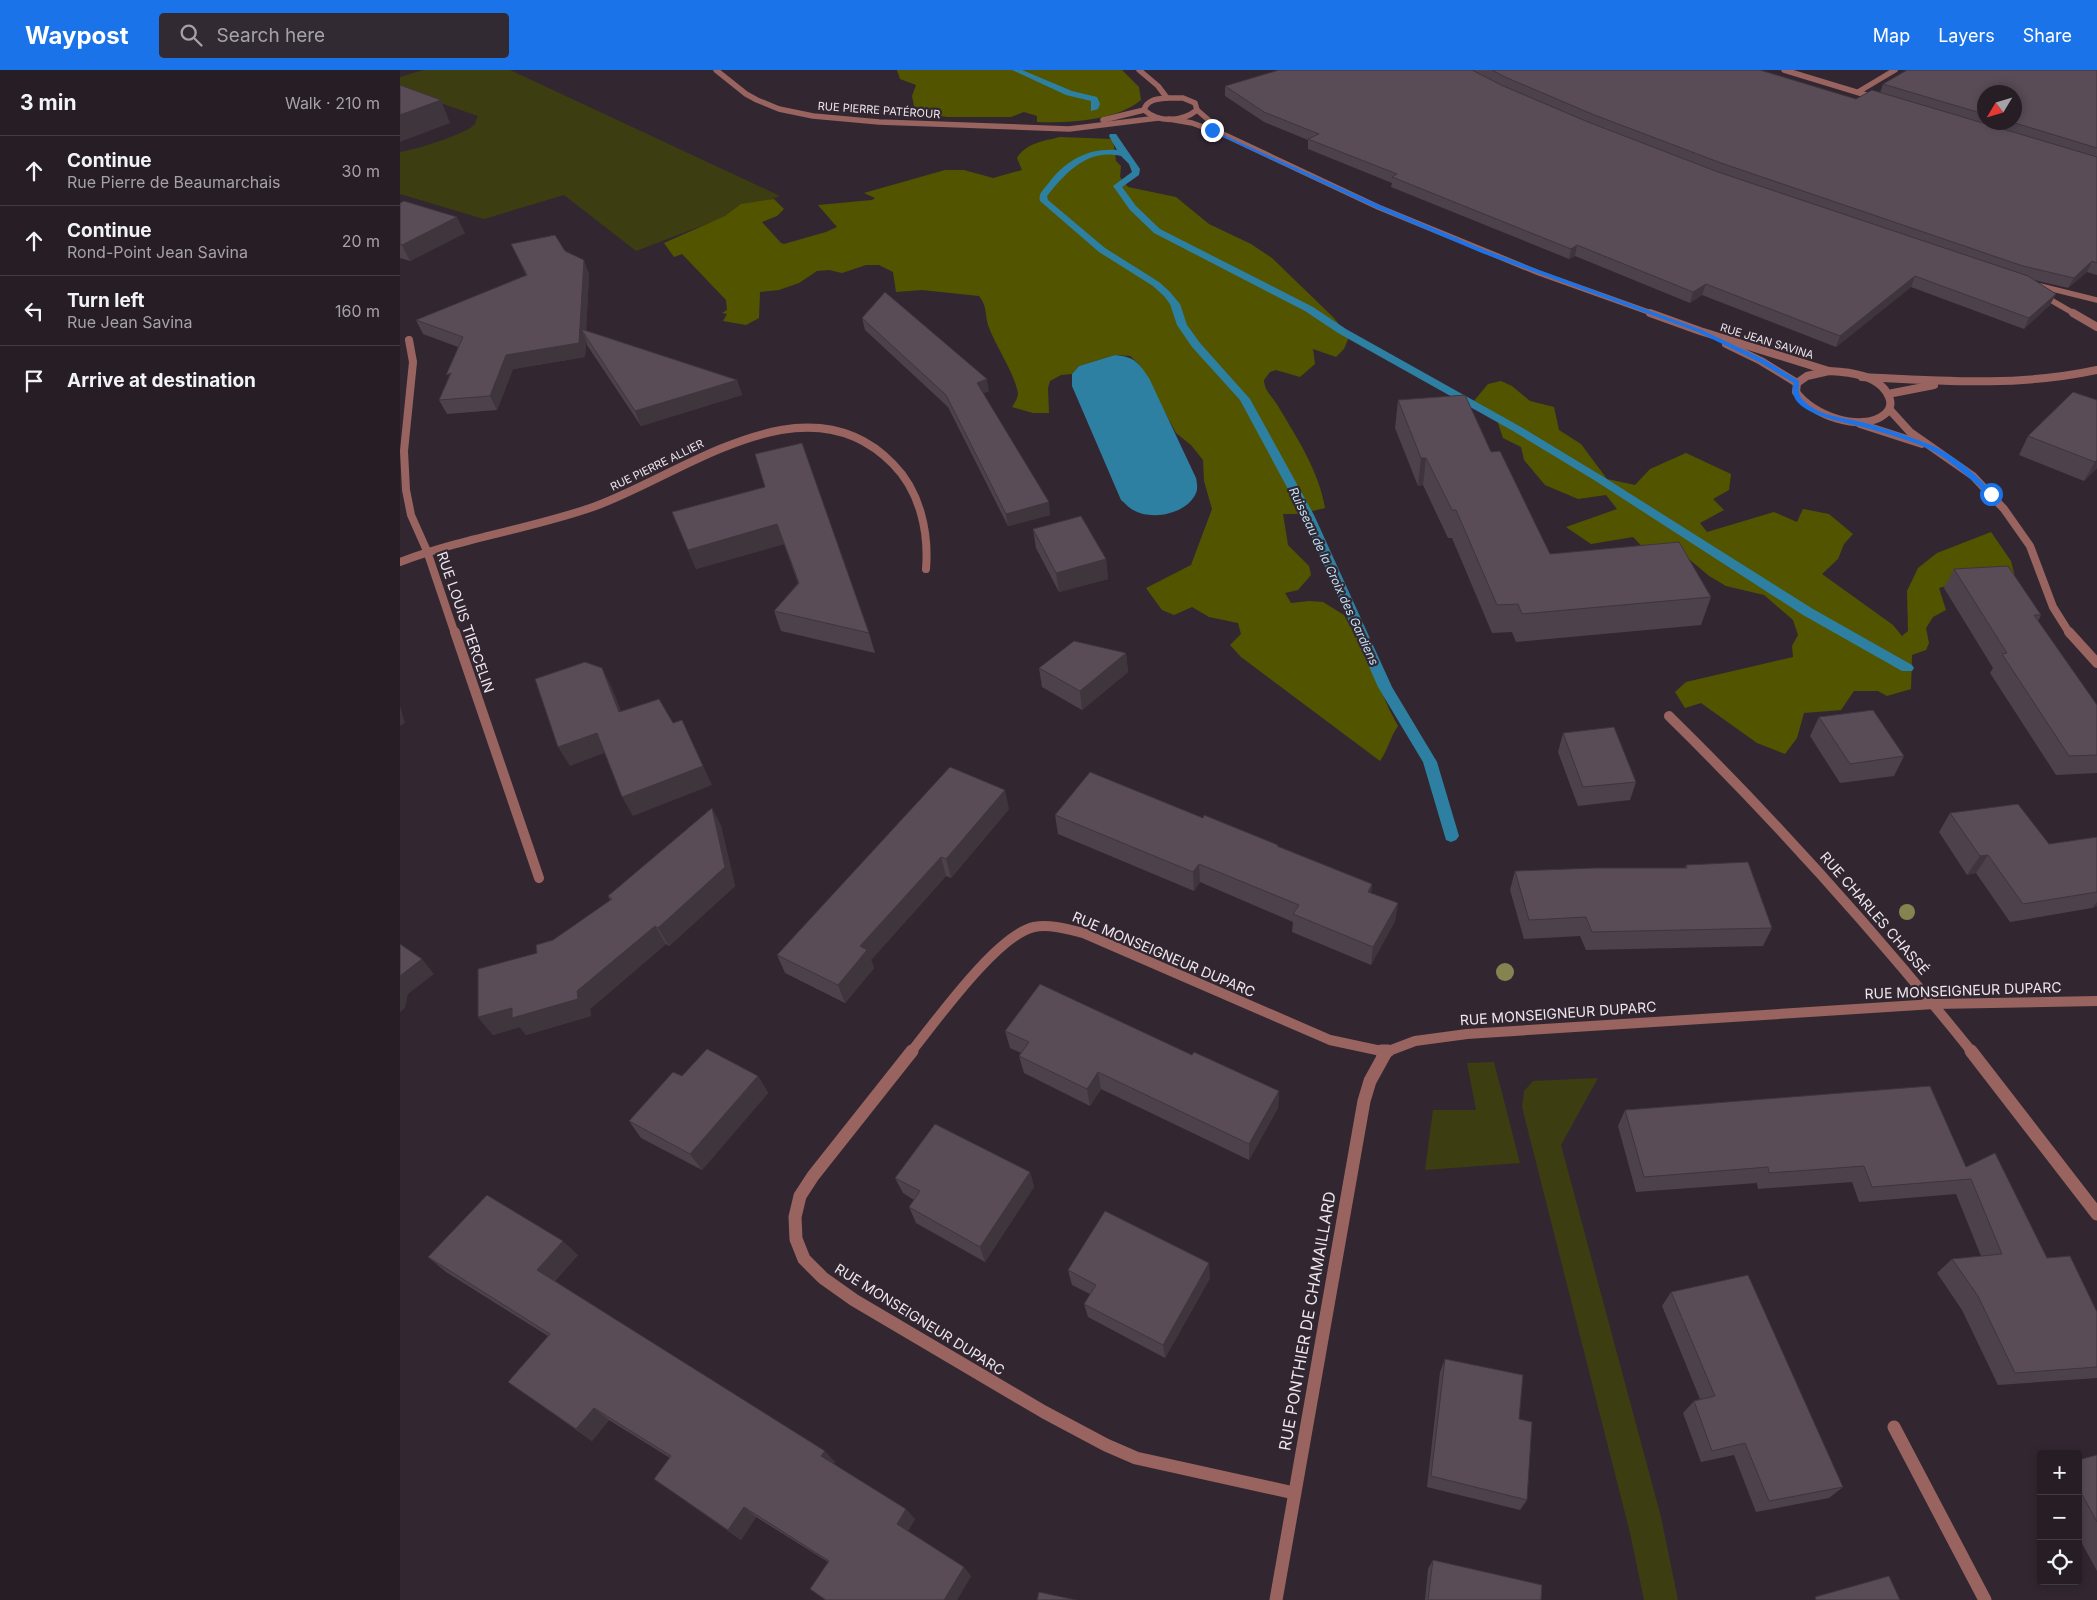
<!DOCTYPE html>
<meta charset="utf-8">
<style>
:root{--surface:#261d25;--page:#322a32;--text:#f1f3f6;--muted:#a4a2a7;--line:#423b42;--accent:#1a73e8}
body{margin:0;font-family:Inter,sans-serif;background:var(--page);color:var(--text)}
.controls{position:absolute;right:15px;bottom:15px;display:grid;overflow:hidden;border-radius:5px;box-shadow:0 2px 8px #0003}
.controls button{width:45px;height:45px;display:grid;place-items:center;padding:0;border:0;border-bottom:1px solid var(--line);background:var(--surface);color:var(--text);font:25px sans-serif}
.compass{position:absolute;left:1577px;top:15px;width:45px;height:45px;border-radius:50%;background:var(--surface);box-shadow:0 2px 8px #0003;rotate:232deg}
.stop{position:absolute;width:15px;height:15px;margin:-11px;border:4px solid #1a73e8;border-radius:50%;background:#fff}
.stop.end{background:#1a73e8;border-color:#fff;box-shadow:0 1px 5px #0008}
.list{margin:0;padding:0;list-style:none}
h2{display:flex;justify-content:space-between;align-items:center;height:65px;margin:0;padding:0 20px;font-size:21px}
h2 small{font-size:16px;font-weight:400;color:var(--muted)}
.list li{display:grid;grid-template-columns:32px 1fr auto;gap:15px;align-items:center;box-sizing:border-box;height:70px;padding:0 20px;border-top:1px solid var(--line)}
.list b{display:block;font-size:19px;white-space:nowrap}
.list p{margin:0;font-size:16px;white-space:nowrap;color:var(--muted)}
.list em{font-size:16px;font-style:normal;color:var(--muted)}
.icon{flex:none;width:28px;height:28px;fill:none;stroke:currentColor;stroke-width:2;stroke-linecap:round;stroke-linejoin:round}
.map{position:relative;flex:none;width:1697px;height:1530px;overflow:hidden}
header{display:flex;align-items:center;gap:30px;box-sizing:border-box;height:70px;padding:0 25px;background:var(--accent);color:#fff}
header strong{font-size:24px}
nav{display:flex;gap:28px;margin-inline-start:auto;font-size:18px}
.search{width:350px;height:45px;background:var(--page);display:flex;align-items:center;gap:12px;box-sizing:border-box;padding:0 18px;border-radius:5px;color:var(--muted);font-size:19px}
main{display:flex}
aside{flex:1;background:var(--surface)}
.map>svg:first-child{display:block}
</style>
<header>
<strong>Waypost</strong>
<div class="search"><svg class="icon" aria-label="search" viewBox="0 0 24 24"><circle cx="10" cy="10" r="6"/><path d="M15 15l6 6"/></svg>Search here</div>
<nav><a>Map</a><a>Layers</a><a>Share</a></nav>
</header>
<main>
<aside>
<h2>3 min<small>Walk · 210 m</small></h2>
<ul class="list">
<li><svg class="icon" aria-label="ahead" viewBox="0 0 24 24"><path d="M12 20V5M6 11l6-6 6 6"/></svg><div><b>Continue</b><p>Rue Pierre de Beaumarchais</p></div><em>30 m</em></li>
<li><svg class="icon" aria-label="ahead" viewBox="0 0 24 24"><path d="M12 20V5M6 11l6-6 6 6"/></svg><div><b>Continue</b><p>Rond-Point Jean Savina</p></div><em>20 m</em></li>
<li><svg class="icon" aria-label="left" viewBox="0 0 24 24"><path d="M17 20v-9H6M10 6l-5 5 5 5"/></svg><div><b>Turn left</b><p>Rue Jean Savina</p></div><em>160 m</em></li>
<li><svg class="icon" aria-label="arrive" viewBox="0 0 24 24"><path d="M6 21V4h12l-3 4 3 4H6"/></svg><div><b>Arrive at destination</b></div></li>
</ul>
</aside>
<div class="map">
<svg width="1697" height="1530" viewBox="0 0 1697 1530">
<rect width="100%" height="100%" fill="#322731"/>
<g fill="#3c3d11">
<path d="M23,0H110L380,126L236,181L164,125L84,149L0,124V82C14,80 67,64 75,54C75,54 77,47 78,46L0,19V7Z"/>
<path d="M1094,992L1120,1093L1025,1100L1033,1040H1076L1067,993Z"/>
<path d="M1198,1008L1161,1075L1261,1447L1278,1530H1244L1230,1463L1122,1037L1124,1021L1133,1011Z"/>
</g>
<g fill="#535400">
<path d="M497,0H722L739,17L741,30C716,51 669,53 637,52V46L624,42L611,47H547L530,44L514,36L512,26L516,15L500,9Z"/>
<path d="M660,67L713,69L716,91L721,96L720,107L728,117L776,127L809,154L851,174L872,188L934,248L949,267L944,279L936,287L913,279L915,294L900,307L876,300L870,302L864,310C864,321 873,327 878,336C897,368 919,401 925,438L900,444H883L888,475L909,496L911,505L898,520L885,523L891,533L909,531L923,532L944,545L970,593L989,639L998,656C990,667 989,678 980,691L841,587L830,575L841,564L838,553L809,547L792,537L774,545L762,540L746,518L791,495L812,439L804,411L803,390L791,375L776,363L739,294L730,286L715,285L679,296L672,304L661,305L650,311L648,318L649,343H633L612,337C615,332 618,328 618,323C615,304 595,275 588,255C585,245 587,235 579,226L522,220L496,222L493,202L479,195H466L442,203L429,200L417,201L399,213L379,220L360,222L359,248L346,255L323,251L327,244L322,243L327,240L326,230L282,184L274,187L264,173L325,146L341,134L374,129L384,139L377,146L362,152L381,173L384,174L426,162L437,157L418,135L472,130L475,128L464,123L545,100H564L593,108L622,100L617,88C626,73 644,71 660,67Z"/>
<path d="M1101,311L1112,316L1130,331L1154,337L1159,360L1181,374L1207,409L1235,415L1250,399L1286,383L1331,404L1329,420L1313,429L1324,440L1300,453L1307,462L1374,442L1397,452L1403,439L1429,444L1453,464L1444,474L1438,489L1422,504L1493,555L1502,566L1508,561L1507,521L1518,498L1537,483L1591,462L1611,491L1616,511L1559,513L1539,518L1546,540L1533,547L1526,558L1529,573L1526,580L1512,585L1511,619L1487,626L1478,621H1454L1441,640L1404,643L1397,668L1385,684L1357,673L1301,633L1285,638L1275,622L1286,612L1393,587L1392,576L1398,565L1393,550L1364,525L1326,516L1309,506L1289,489H1254L1233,467L1191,474L1166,457L1217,439L1206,425L1178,429L1145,415L1124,390L1121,377L1103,368L1096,347L1073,332L1088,314Z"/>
</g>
<path fill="#2e80a3" d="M715,285C735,287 738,292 749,308L796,408C797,413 798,419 796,423C787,444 752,451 733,440C729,438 725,433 721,430L672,316V304L679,296Z"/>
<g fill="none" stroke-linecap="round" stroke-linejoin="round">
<g fill="#2e80a3" fill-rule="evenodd">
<path d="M612,0H622L672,21L697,27L700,34L698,39L691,41V31L666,25Z"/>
<path d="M710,64H716L740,99L739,105L722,117L736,136L760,159L913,237L946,259L1121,357L1202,406L1413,539L1512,595L1514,598L1512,601H1502L1403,545L1194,410L1113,361L938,263L905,241L754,163L730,140L713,116L732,102L729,94L721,86C688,78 666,102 647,126L648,130L705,178L759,212L770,222L780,234L787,255L800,273L850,329L914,445L992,617L1037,692L1059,766L1056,770L1051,772L1046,770L1023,692L978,617L902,445L840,330L792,277L777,255L770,234L764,226L753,216L699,182L640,131C638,124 643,120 648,114C665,91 687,78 717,80L709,66Z"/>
</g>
<g stroke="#99645f" stroke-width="5.5">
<path d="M316,0L346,24L357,30L379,39L413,46L479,52L669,59L758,48"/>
<path d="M739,0L758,16L767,28"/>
<path d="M1384,0L1476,28"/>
<path d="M1458,22L1495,0"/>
<path d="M767,28H783L795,33L797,40C782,52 759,53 744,40C747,29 758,29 767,28Z"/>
<path d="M797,40L819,59"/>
<path d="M769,49L792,53L825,65L978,137L1139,203L1254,244"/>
<path d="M703,50L744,40"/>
<path d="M1632,214L1697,230"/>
<path d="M1642,225L1675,244"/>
</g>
<g stroke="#99645f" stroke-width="8">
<path d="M1250,243L1300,261L1429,301"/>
<path d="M1673,243L1697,257"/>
<path d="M9,270L13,292L4,381L6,420L11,445L27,481L55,564"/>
<path d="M1326,274L1361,291L1397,313"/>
<path d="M1429,301C1450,302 1480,305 1489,327C1492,334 1490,340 1485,344C1461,364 1411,344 1396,322L1397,313L1407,306Z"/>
<path d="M1462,307C1541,311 1619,317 1697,300"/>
<path d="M1488,324L1534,315"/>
<path d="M1490,340L1510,362L1573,406L1604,439L1630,476L1653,537L1670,564"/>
<path d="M1460,354L1522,374"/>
<path d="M0,492C63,468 130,459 193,437C283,405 406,304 493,394C520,421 529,462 526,499"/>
</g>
<g stroke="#99645f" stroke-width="10">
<path d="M55,562L139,808"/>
<path d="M1669,562L1697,593"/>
<path d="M1269,646C1377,752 1477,864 1572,982"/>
<path d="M511,982C536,951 597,865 634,857C650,854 667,859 683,863L930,970L986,982L1015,971L1067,964L1534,934L1697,931"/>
</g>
<g stroke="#99645f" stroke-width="13">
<path d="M512,981L413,1106L400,1126L395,1147L396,1169L404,1189L423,1208L454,1230L644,1342L706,1375L736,1388L894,1423"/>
<path d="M981,981H988"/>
<path d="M1571,981L1697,1144"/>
<path d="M1494,1357L1585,1530"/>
<path d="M876,1530L964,1031L970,1011L986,982"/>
</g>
</g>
<g fill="#868350">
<circle cx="1507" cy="842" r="8"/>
<circle cx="1105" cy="902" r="9"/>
</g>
<g fill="#4d414b" fill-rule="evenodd">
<path d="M1073,0H1360L1456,29L1480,23L1483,14L1697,0V205L1687,202L1668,218L1634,210L1650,235L1624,259L1511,217L1436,277L1302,225L1290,233L1175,186L1169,189L991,117L992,113L908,79V70L864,52L825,26V16ZM1584,22L1614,52H1584Z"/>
<path d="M0,133L65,163L10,191L0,188Z"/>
<path d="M111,174L165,181L189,204L186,261L337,310L342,325L241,356L187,275L186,270L185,287L113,299L97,340L47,344L39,330L48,309L58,277L23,264L16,250L126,205Z"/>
<path d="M462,248L589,321L583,323L650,445L608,456L548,337L465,260Z"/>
<path d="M998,330L1091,382L1150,484L1311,527L1301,555L1116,572L1112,562L1092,563L1052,468H1048L1023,415L1018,416L995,358Z"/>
<path d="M1697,330V398L1684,411L1619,385L1628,366Z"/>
<path d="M365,417L469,563L475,583L381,561L374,541L398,513L384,474L296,499L272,442Z"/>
<path d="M633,459L706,489L708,509L659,522L636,478Z"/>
<path d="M1554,499L1641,545L1638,551L1697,635V703L1656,705L1590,603L1593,598L1544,518Z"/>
<path d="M726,583L728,602L682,640L642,617L639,598Z"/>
<path d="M1419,647L1504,686L1494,706L1440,713L1410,666Z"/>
<path d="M1163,663L1236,712L1230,730L1178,736L1158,682Z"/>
<path d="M312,738L321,756L335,816L269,876L266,874L190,939L191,946L126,965L120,957L93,965L78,947L137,883L210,830L208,826Z"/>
<path d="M609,739L551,808L546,806L471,890L474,898L445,933L385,903L377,885Z"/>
<path d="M1550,743L1649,774L1697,767V836L1692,838L1610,852L1576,803L1567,805L1539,762Z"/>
<path d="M655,745L803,748L972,814L971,823L998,833L995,851L971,895L892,862L893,852L800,812L794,821L658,764Z"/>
<path d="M1286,795L1372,858L1363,876L1186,880L1180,866L1124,869L1110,820L1115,801L1285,798Z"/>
<path d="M605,961L792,985L879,1021L878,1038L849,1090L701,1019L690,1036L624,1003L619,986L621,983L610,978Z"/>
<path d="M358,1006L368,1023L302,1100L241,1068L229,1051Z"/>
<path d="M1225,1040L1566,1097L1647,1188L1697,1242V1308L1598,1315L1562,1240L1537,1203L1552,1189L1581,1186L1556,1124L1459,1132L1452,1112L1358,1119L1357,1113L1236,1122L1218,1056Z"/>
<path d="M630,1102L634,1117L585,1192L516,1153L509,1137L514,1130L503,1123L495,1108Z"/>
<path d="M178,1185L155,1211L435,1392L434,1394L515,1449L508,1461L571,1506L557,1530H425L410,1519L428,1492L356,1447L341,1470L254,1409L270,1388L209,1350L192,1371L108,1312L148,1266L46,1202L28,1187Z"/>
<path d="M668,1200L810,1208L765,1288L688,1247L684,1234L690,1224L672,1215Z"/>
<path d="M1271,1222L1443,1417L1429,1428L1356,1442L1334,1385L1301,1392L1283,1343L1294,1331L1300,1329L1262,1236Z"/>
<path d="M1045,1289L1127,1430L1120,1440L1027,1417L1040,1302Z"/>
<path d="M1697,1385V1501L1678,1466V1390Z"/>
<path d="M1033,1490L1141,1530H1025L1028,1499Z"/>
</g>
<g fill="#3e353d">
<path d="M41,30L50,53L0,72V45Z"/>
<path d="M57,147L65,163L10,191L2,175Z"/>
<path d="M1177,175L1175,186L1169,189L1171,179Z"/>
<path d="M184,190L189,204L186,266L181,259L186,270L185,287L113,299L97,340L90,326L106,285Z"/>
<path d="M1692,191L1687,202L1668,218L1674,208Z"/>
<path d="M1515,206L1511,217L1436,277L1440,266Z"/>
<path d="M1306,214L1302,225L1290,233L1293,222Z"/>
<path d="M1656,224L1650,235L1624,259L1629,248Z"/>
<path d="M587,309L589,321L579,325L577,313Z"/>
<path d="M337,310L342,325L241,356L235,341Z"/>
<path d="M1021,388H1026L1023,415L1018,416Z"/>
<path d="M1697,390V398L1684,411L1695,392Z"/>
<path d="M649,432L650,445L608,456L606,444Z"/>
<path d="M377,454L384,474L296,499L288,480Z"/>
<path d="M706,489L708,509L659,522L656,503Z"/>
<path d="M726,583L728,602L682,640L680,621Z"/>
<path d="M202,598L212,618L229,661L219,642Z"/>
<path d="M0,636L5,653L0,656Z"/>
<path d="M282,650L312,715L233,746L222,727Z"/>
<path d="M197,663L207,682L170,696L158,677Z"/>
<path d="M605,720L609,739L551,808L546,789Z"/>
<path d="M312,738L321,756L335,816L269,876L258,858Z"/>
<path d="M1588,785L1576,803L1567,805L1580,786Z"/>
<path d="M541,787L546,806L471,890L474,898L445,933L438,915L460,876Z"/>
<path d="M799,794L800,812L794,821L793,802Z"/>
<path d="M972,814L970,833L968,822Z"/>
<path d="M1697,832V836L1692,838Z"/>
<path d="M998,833L995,851L971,895L973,877Z"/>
<path d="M255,856L266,874L190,939L191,946L126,965L120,957L93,965L78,947Z"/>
<path d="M22,889L34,904L8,924L5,938L0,942V906Z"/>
<path d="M698,1002L701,1019L690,1036L687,1019Z"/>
<path d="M358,1006L368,1023L302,1100L290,1084Z"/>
<path d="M879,1021L878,1038L849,1090V1074Z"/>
<path d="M630,1102L634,1117L585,1192L580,1177Z"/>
<path d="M163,1171L178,1185L152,1214L137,1200Z"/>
<path d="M809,1193L810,1208L765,1288L763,1275Z"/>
<path d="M194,1338L209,1350L192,1371L176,1359Z"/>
<path d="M425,1381L435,1392L431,1397L421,1386Z"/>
<path d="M344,1437L356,1447L341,1470L328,1460Z"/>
<path d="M506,1439L515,1449L506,1464L497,1454Z"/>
<path d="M564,1497L571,1506L557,1530H544Z"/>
</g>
<g fill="#594c57" stroke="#3e353d">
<path d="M879,0H1072L1101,15L1188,52L1318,102L1628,206L1656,224L1629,248L1515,206L1440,266L1306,214L1293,222L1177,175L1171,179L992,107L997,104L908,69L919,64L864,42L825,16Z"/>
<path d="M1092,0H1360L1456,29L1472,20L1697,87V193L1692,191L1674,208L1623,196L1321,93L1192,44L1105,7Z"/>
<path d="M1507,0H1697V78L1612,52H1614V22H1584V44L1483,14Z"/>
<path d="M0,15L41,30L0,45Z"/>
<path d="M4,131L57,147L2,175L0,174V133Z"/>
<path d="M155,165L165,181L184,190L179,273L106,285L90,326L39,330L51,303L46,305L63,267L16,250L127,205L111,174Z"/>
<path d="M485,222L587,309L577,313L649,432L606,444L546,325L462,248Z"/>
<path d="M181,259L337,310L235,341Z"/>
<path d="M1673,322L1697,330V390L1695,392L1628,366Z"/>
<path d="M1065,325L1091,382L1100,381L1150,484L1279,472L1311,527L1122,544L1118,534L1097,535L1056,440H1052L1026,388H1021L998,330Z"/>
<path d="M402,373L469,563L374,541L399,513L377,454L288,480L272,442L365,417L355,384Z"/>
<path d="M681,446L706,489L656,503L633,459Z"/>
<path d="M1608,496L1641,545H1634L1697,635V685L1669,686L1602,584L1607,583L1554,499Z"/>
<path d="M674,571L726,583L680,621L639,598Z"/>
<path d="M185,592L202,598L219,642L259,629L273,653L282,650L303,696L222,727L197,663L158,677L135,609Z"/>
<path d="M1473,640L1504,686L1450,694L1419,647Z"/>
<path d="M1214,657L1236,712L1183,717L1163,663Z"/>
<path d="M550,697L605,720L546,789L541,787L460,876L467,880L438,915L377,885Z"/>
<path d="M690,702L803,748L804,745L878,775L877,776L972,814L968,822L998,833L973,877L893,844L899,835L799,794L793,802L655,745Z"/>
<path d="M1618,734L1649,774L1697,767V822L1623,834L1588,785L1580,786L1550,743Z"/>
<path d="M312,738L325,797L258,858L255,856L177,921L178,929L112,948V938L78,947V899L137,883L136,875L153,870L212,829L208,826Z"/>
<path d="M1348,792L1372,858L1192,862L1186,847L1129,850L1115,801L1195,798H1287L1286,795Z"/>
<path d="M0,874L22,889L0,906Z"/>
<path d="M640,914L792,985L794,982L879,1021L849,1074L698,1002L687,1019L619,986L629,972L605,961Z"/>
<path d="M307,979L358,1006L290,1084L229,1051L273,1002L282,1006Z"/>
<path d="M1530,1016L1566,1097L1595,1083L1647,1188L1670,1186L1697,1242V1297L1615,1303L1578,1226L1552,1189L1602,1184L1571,1109L1472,1117L1464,1096L1369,1103L1368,1097L1244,1107L1225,1040Z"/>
<path d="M535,1054L630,1102L580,1177L509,1137L520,1121L495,1108Z"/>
<path d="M87,1125L163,1171L137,1200L425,1381L421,1386L506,1439L497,1454L564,1497L544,1530H426L410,1519L429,1491L344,1437L328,1460L254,1409L271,1386L194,1338L176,1359L108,1312L150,1264L28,1187Z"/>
<path d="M705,1141L809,1193L763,1275L684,1234L696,1215L668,1200Z"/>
<path d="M1348,1205L1443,1417L1369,1431L1345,1373L1312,1381L1294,1331L1315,1326L1271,1222Z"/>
<path d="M1045,1289L1123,1305L1119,1349L1132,1352L1127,1430L1031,1406Z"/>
<path d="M1697,1385V1452L1678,1417V1390Z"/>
<path d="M1033,1490L1142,1515L1141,1530H1028Z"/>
<path d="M1489,1506L1500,1530H1416L1415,1527Z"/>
<path d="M639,1522L676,1530H637Z"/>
</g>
<path fill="#1a73e8" d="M810,59L979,135L1085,180L1302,260L1363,289L1399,311C1399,317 1397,323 1402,329C1419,348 1446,347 1469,354C1490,360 1511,367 1531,375C1554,385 1578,406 1594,424L1589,425C1570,409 1551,390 1529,379C1510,370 1487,364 1467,358C1449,352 1383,345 1394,313L1359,292L1298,262L1082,183L976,138L810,61Z"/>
<g text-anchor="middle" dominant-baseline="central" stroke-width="4.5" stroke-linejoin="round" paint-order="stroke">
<g font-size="11" fill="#ede6ed" stroke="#322731">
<text transform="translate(479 40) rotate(4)">RUE PIERRE PATÉROUR</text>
<text transform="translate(1367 271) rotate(17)">RUE JEAN SAVINA</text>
<text transform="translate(257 395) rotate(-26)">RUE PIERRE ALLIER</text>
</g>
<g font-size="12" font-style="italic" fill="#bde4f9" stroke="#322731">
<text transform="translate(934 506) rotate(65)">Ruisseau de la Croix des Gardiens</text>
</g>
<g font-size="14" fill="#ede6ed" stroke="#322731">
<text transform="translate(66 552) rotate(71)">RUE LOUIS TIERCELIN</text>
<text transform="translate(1475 843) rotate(49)">RUE CHARLES CHASSÉ</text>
<text transform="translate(764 884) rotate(23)">RUE MONSEIGNEUR DUPARC</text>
<text transform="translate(1563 920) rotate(-2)">RUE MONSEIGNEUR DUPARC</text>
<text transform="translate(1158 943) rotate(-4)">RUE MONSEIGNEUR DUPARC</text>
<text transform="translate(520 1249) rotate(32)">RUE MONSEIGNEUR DUPARC</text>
</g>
<g font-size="16" fill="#ede6ed" stroke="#322731">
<text transform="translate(907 1251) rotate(-80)">RUE PONTHIER DE CHAMAILLARD</text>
</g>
</g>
</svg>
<div class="controls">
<button>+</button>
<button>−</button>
<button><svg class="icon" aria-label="locate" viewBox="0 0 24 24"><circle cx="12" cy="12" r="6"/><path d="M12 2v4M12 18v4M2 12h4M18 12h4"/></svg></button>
</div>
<svg class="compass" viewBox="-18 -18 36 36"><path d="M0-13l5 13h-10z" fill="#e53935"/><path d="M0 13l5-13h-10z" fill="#a4a2a7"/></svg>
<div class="stop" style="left:1591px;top:424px"></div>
<div class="stop end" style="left:812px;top:60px"></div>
</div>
</main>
